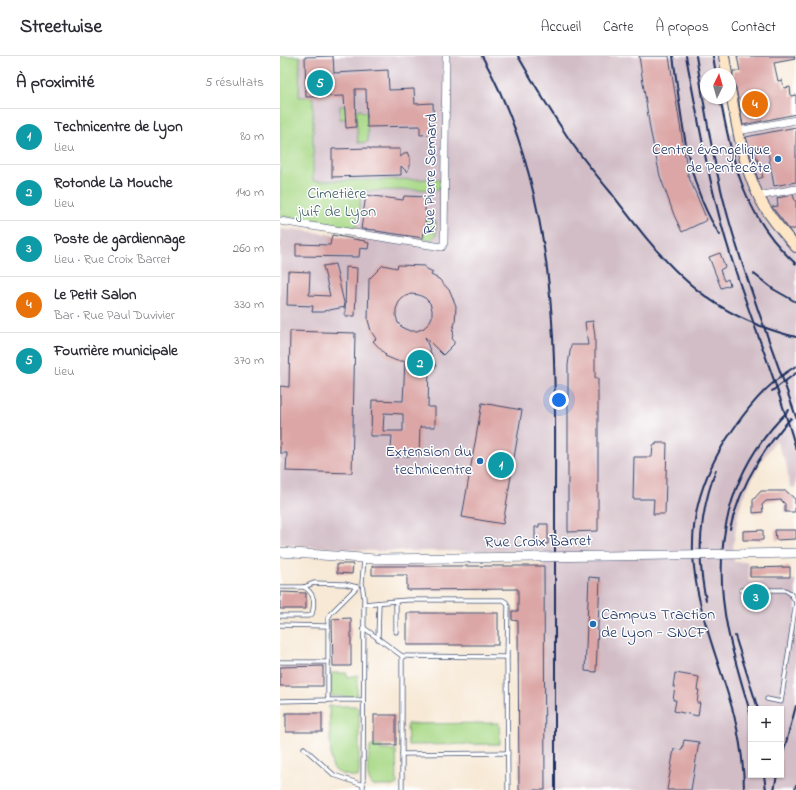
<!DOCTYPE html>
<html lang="fr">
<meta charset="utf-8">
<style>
:root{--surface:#fff;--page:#f7f7f7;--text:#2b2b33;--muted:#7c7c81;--line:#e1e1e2;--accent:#0b8043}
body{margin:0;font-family:"Indie Flower",sans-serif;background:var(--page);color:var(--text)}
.controls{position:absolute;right:12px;bottom:12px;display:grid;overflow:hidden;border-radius:0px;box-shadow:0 1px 3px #0004}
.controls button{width:36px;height:36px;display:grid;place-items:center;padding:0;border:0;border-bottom:1px solid var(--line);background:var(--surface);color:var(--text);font:20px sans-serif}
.compass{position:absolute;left:420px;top:12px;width:36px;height:36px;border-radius:50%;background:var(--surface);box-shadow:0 1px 3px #0004;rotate:5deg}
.you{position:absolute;left:279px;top:344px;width:14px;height:14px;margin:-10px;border:3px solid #fff;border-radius:50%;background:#1a73e8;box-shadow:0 0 0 6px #1a73e833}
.badge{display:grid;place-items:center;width:26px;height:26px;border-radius:50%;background:var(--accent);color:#fff;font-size:13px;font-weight:700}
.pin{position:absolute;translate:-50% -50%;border:2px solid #fff;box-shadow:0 1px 4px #0006}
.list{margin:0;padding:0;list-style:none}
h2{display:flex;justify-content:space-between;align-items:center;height:52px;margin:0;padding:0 16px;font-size:17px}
h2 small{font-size:13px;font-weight:400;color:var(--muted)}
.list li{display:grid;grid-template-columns:26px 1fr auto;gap:12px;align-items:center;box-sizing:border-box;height:56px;padding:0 16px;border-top:1px solid var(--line)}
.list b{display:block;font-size:15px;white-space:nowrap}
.list p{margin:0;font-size:13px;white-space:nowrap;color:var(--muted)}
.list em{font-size:13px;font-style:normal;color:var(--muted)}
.map{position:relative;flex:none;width:516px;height:734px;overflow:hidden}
header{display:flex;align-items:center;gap:24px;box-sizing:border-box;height:56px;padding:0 20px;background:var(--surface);border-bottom:1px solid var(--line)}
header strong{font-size:19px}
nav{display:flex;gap:22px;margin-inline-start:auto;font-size:14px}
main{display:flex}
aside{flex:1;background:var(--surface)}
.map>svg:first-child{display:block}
</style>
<header>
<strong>Streetwise</strong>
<nav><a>Accueil</a><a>Carte</a><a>À propos</a><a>Contact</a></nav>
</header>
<main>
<aside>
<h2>À proximité<small>5 résultats</small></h2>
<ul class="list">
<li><span class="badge" style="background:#0f9aa8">1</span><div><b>Technicentre de Lyon</b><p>Lieu</p></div><em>80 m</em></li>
<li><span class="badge" style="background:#0f9aa8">2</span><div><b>Rotonde La Mouche</b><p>Lieu</p></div><em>140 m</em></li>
<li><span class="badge" style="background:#0f9aa8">3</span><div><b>Poste de gardiennage</b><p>Lieu · Rue Croix Barret</p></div><em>260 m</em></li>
<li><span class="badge" style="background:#e8710a">4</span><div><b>Le Petit Salon</b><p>Bar · Rue Paul Duvivier</p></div><em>330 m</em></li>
<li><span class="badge" style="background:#0f9aa8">5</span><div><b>Fourrière municipale</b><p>Lieu</p></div><em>370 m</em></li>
</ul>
</aside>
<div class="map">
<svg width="516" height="734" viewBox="0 0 516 734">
<rect width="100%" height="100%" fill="#fff"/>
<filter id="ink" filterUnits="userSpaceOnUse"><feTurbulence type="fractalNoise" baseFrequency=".025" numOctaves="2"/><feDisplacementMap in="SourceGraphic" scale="8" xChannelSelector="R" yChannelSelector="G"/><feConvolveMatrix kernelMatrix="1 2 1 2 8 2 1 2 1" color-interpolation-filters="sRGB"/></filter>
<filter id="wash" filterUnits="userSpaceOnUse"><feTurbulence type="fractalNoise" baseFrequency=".012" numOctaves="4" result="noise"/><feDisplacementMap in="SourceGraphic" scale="16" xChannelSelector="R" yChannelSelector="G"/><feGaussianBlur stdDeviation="0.9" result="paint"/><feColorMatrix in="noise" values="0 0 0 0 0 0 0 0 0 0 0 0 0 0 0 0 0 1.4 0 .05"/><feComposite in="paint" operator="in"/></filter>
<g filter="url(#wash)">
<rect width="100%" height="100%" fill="#f7e9d6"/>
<path fill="#d2bdc6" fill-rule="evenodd" d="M20,0H436L439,18H426V42H444L450,77L516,65V431L510,432L506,407L496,385L483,402L464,439L459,453L453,491L454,506H468L469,525L516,524V734H265L264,495H96L0,488V173L10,174L14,173L85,184L76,172L82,135L160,133V123L33,125V41H19ZM471,653H501V719H471Z"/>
<g fill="#a9d987" stroke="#628472">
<path d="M0,0H20L19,41H33V125L160,123V133L82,135L76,172L0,160Z"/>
<path d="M60,50H74V54H81L83,56H87L88,86L78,87L76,60H66V63H60Z"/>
<path d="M146,164L156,165V179L151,184L143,183Z"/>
<path d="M51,617H67V621L78,619L77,637L75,641L51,640Z"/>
<path d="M49,650H75L79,653V716L78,721C72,721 59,718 55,714C52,712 52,707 51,704Z"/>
<path d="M219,667L220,688L128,689L127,668Z"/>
<path d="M94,689H101V694H116L117,728L113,730H93C83,718 89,705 90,691Z"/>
</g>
<g id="blocks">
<g fill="#dba6a5" fill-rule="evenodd">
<path d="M53,0L54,17L108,14L109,34L134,33L135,48L153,47L154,78L140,79V70L87,71L86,33H75L76,71L66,72L64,40L26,41L25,1Z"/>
<path d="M359,0H389L408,119L427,164L402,176L394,159L380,120L370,73Z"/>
<path d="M457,0H514L515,3L494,7L498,25L502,24L504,32L510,31L511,40L516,39V58L463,69L456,32L454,28L453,21V15H460Z"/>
<path d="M516,71V126L494,130L487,90L470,93L466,81Z"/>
<path d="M90,92V93H120V101L127,96L130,103V110L127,116L121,110V119L52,121V93Z"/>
<path d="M474,94L483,121L478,123L469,95Z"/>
<path d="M86,139L123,144L124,140L146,141L145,155L147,156L143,182L96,175V174L81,173Z"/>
<path d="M513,139L515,145H516V173H509L492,151L498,150L497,142Z"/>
<path d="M52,179L85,185V186L89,187L88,193L80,192L79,201L16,200V188L50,189Z"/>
<path d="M440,197L445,211L440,214L444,225L448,223L450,229L441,232L429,201Z"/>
<path d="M55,208L65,251L44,255V256H32L33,250L7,249L8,215L30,216L29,239L50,240L43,210Z"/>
<path d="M103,209L117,212L118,209L145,210V212L153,216L151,219L159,223L170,235L176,250L175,267L172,275L174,276L172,282L174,285V288L163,299L145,281L156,311H149L148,351H155V371H140L139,400H122L116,402L111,393L112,380H90V375H91L92,344L123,345L125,305H117L105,300L106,299L93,285L96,283L91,275L88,264L89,223ZM131,238L139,239L145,242L150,247L152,254V261L149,267L144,272L137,275H130L123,272L118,267L116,260V253L119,246L124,241ZM104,357L123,358V375H103Z"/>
<path d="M66,211L77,212L75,260H65Z"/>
<path d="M313,265L315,281V322H318V475L288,476V309L291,289H308L305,266Z"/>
<path d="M10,275L75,277L72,417L6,415L7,397H0V330L9,331Z"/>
<path d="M202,347L242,354L223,468L182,461Z"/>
<path d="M376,387H387L385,458H373L374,443H353L354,401H372L373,389H376Z"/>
<path d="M481,435H506L515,443V456H505V448L501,444L486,445L482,449L483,456L473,457V444Z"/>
<path d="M259,468H268V488H259V486H255V471H259Z"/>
<path d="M483,474V484H463V475Z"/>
<path d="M495,474H516V483L496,484Z"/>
<path d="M57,508H73L72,518L57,517Z"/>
<path d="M92,510H264L265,734H239L238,565L232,564V555H238V533L127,534V519H92Z"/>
<path d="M510,511V521H470V512Z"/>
<path d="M309,521L320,522L316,616L305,615Z"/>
<path d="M0,536L26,537V553H0Z"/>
<path d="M475,537H481L483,543L471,547L469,539Z"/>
<rect x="127" y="557" width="91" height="32"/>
<path d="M71,562V610H53L52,563Z"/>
<path d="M43,610V630H0V611Z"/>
<path d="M395,617L419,621L417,634H419L417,647H420L418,660L394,655L396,644H393L395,631H393Z"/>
<rect x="6" y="657" width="36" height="19"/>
<rect x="94" y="659" width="22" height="30"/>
<path d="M404,684L419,686L411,734H387L394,693L402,694Z"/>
</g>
</g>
</g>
<g filter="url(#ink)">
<use href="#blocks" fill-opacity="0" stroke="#3c4b70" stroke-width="1"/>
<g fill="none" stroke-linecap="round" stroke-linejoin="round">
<defs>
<g id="service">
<path d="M0,531H24L34,527L65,528L77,531"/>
<path d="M77,531L51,557L48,562V644H83"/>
<path d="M461,534H505L510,537L516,546"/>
<path d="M84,548L127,544H223L226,546L228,550L227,601"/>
<path d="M0,560H29L32,558C35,546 35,538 24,531"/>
<path d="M0,569L48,570"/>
<path d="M84,572L122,600V734"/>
<path d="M116,576V545"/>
<path d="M98,583L99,547"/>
<path d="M122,600L227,601L228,734"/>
<path d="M0,606H48"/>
<path d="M487,643L501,646L516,546"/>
<path d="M0,645L48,644"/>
<path d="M24,692L54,719L83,729"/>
<path d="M122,698L228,697"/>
<path d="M83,734L84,542L82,527L84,503"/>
</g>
<g id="minor">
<path d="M458,75L516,64"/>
<path d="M478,140L516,133"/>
<path d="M0,165L162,191L164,187L166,0"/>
</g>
<g id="tertiary">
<path d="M0,496L95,503L256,501"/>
<path d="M461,498L516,497"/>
</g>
<g id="secondary">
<path d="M444,0L447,18"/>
<path d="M450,33C457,68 462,106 478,139C487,158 502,175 516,191"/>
</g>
</defs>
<use href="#service" stroke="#3c4b70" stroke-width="5"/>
<use href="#minor" stroke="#3c4b70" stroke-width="8"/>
<use href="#tertiary" stroke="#3c4b70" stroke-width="10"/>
<use href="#secondary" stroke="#3c4b70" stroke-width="12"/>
<use href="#service" stroke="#fff" stroke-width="3.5"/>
<use href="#minor" stroke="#fff" stroke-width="7"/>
<use href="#tertiary" stroke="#fff" stroke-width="9"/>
<use href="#secondary" stroke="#fde5c5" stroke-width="10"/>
<g stroke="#1b2f5e" stroke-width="2">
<path d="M202,0C249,84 268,186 273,281C276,336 275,391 275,446C275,542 275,638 275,734"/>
<path d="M238,0C254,28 271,56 289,83C302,102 317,120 332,138C375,194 410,243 478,269C491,274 503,278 516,281"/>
<path d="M393,0C402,61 405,126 440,179"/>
<path d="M406,0C419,68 430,135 451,201C471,265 498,328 516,393"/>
<path d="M416,0C425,53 433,106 447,157C466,227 493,293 516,361"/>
<path d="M433,0L436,18"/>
<path d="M440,42C453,107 464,161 516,208"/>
<path d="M474,218L493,233L516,246"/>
<path d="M492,335L516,317"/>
<path d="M450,473C460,430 482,394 511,362"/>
<path d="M426,544C416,501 420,455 436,414"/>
<path d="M455,580L478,653"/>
<path d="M471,660C463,631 454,603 448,575C431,492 447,414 509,354"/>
<path d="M501,705L516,650"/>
<path d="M484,719L486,734"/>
<path d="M464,734C464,709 460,684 454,659C441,610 419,562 414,511C409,466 422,422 446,384C465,355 486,328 516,310"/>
<path d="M494,734L497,719"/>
<path d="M515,734L516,729"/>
</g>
<defs>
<path id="tertiary-bridge" d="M256,501L461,498"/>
</defs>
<use href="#tertiary-bridge" stroke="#3c4b70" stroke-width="10" stroke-linecap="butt"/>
<use href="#tertiary-bridge" stroke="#fff" stroke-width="9"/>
</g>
</g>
<g fill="#1f6fb2" stroke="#fff" stroke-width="1.5">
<circle cx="498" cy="103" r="4"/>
<circle cx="200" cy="405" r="4"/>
<circle cx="313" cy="568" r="4"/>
</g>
<g text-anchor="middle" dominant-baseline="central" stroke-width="3" stroke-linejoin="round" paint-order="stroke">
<g font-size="16" fill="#1b2f5e" stroke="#fff" text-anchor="end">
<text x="490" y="94">Centre évangélique<tspan x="490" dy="18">de Pentecôte</tspan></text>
<text x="192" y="396">Extension du<tspan x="192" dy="18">technicentre</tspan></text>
<text x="321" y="559" text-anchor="start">Campus Traction<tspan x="321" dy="18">de Lyon - SNCF</tspan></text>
</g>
<g font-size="16" fill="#1b2f5e" stroke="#fff">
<text transform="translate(151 118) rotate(-89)">Rue Pierre Semard</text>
<text transform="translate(258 486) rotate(-1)">Rue Croix Barret</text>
</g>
<g font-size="16" fill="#46626a" stroke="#fff">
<text x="57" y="138">Cimetière<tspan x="57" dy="18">juif de Lyon</tspan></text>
</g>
</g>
</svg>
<div class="controls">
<button>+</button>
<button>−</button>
</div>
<svg class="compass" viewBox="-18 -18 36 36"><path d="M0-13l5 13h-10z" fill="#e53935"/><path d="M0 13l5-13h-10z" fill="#7c7c81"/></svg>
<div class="you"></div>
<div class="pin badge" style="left:221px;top:409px;background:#0f9aa8">1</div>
<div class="pin badge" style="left:140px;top:307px;background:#0f9aa8">2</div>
<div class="pin badge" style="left:476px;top:541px;background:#0f9aa8">3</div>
<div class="pin badge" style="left:475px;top:48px;background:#e8710a">4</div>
<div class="pin badge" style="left:40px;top:27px;background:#0f9aa8">5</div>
</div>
</main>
